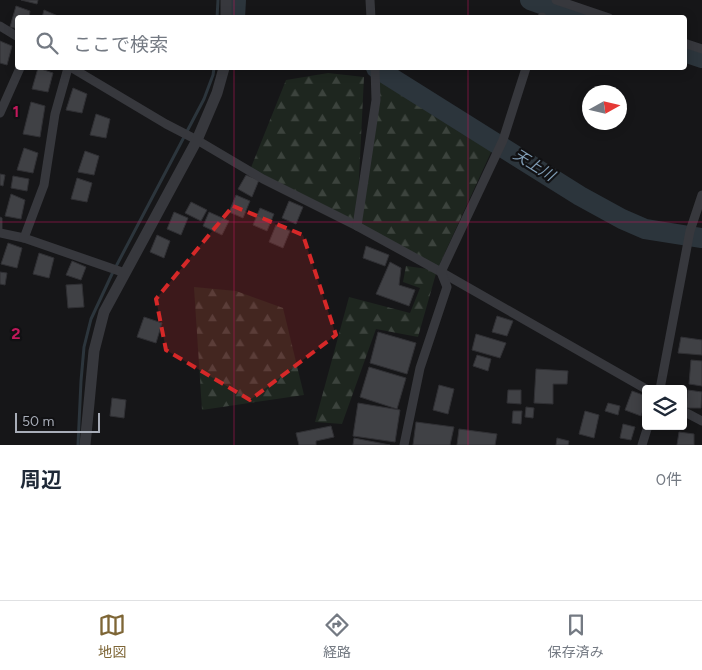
<!DOCTYPE html>
<html lang="ja">
<meta charset="utf-8">
<style>
:root{--surface:#fff;--page:#f6f6f7;--text:#1f2937;--muted:#747a83;--line:#e0e1e3;--accent:#7e6636}
body{margin:0;font-family:Figtree,"Noto Sans JP",sans-serif;background:var(--page);color:var(--text)}
.controls{position:absolute;right:15px;bottom:15px;display:grid;overflow:hidden;border-radius:5px;box-shadow:0 2px 12px #0003}
.controls button{width:45px;height:45px;display:grid;place-items:center;padding:0;border:0;border-bottom:1px solid var(--line);background:var(--surface);color:var(--text);font:25px sans-serif}
.compass{position:absolute;left:582px;top:85px;width:45px;height:45px;border-radius:50%;background:var(--surface);box-shadow:0 2px 12px #0003;rotate:82deg}
.scale{position:absolute;left:15px;bottom:12px;width:85px;box-sizing:border-box;padding-left:5px;border:2px solid #a8adb8;border-top:0;font-size:14px;line-height:18px;white-space:nowrap;color:#a8adb8;-webkit-text-stroke:4px #111113;paint-order:stroke}
.list{margin:0;padding:0;list-style:none}
h2{display:flex;justify-content:space-between;align-items:center;height:65px;margin:0;padding:0 20px;font-size:21px}
h2 small{font-size:16px;font-weight:400;color:var(--muted)}
.icon{flex:none;width:28px;height:28px;fill:none;stroke:currentColor;stroke-width:2;stroke-linecap:round;stroke-linejoin:round}
.map{position:relative;flex:none;width:702px;height:445px;overflow:hidden}
.search{position:absolute;background:var(--surface);box-shadow:0 2px 12px #0003;left:15px;right:15px;top:15px;height:55px;display:flex;align-items:center;gap:12px;box-sizing:border-box;padding:0 18px;border-radius:5px;color:var(--muted);font-size:19px}
.sheet{height:155px;background:var(--surface)}
nav{display:flex;justify-content:space-around;align-items:center;box-sizing:border-box;height:70px;border-top:1px solid var(--line);background:var(--surface);font-size:14px;color:var(--muted)}
nav a{display:grid;justify-items:center;gap:2px}
nav .on{color:var(--accent)}
.map>svg:first-child{display:block}
</style>
<div class="map">
<svg width="702" height="445" viewBox="0 0 702 445">
<defs>
<pattern id="forest-firs" width="22" height="20" patternUnits="userSpaceOnUse" patternTransform="scale(1.25)"><rect width="22" height="20" fill="#1e261f"/><path d="M5 1l3.5 6h-7zM16 11l3.5 6h-7z" fill="#3c433d"/></pattern>
</defs>
<rect width="100%" height="100%" fill="#161618"/>
<g fill="url(#forest-firs)">
<path d="M328,73L364,77L357,219L380,79L492,150L437,270L418,337L376,329L342,424L315,422L349,297L410,313L420,288L403,282L406,266L435,270L250,170L286,80Z"/>
<path d="M194,287L236,291L283,308L304,395L202,410Z"/>
</g>
<g fill="none" stroke-linecap="round" stroke-linejoin="round">
<g stroke="#2c353c" stroke-width="3">
<path d="M217,18L218,0"/>
<path d="M78,445L81,381L84,347L91,319L112,274L204,99L213,75L214,68"/>
</g>
<g stroke="#2c353c" stroke-width="20">
<path d="M530,0L581,18"/>
<path d="M235,18L236,0"/>
<path d="M684,52L702,58"/>
<path d="M376,68L580,196L622,219L645,229L702,238"/>
</g>
</g>
<g fill="#404145" stroke="#303034">
<path d="M21,0H38L37,4Z"/>
<path d="M16,6L30,11L29,18H18V29L10,27Z"/>
<path d="M44,10L58,16V18H42Z"/>
<path d="M0,41L12,46L7,65L0,63Z"/>
<path d="M38,68L53,73L48,92L32,89Z"/>
<path d="M73,88L87,94L82,113L66,110Z"/>
<path d="M31,102L45,106L40,137L23,134Z"/>
<path d="M96,114L110,119L106,138L90,135Z"/>
<path d="M24,148L38,153L33,173L17,170Z"/>
<path d="M85,151L99,156L94,175L78,172Z"/>
<path d="M0,174L5,175L3,186L0,185Z"/>
<path d="M246,175L259,180L252,197L238,189Z"/>
<path d="M13,176L29,179L27,191L11,188Z"/>
<path d="M77,178L92,183L87,202L71,199Z"/>
<path d="M11,194L25,200L21,219L5,216Z"/>
<path d="M236,195L250,201L243,218L229,212Z"/>
<path d="M289,201L303,207L296,224L282,218Z"/>
<path d="M191,202L207,210L201,221L185,213Z"/>
<path d="M260,208L274,214L267,231L253,225Z"/>
<path d="M174,212L188,218L181,235L167,229Z"/>
<path d="M209,212L229,221L222,235L203,226Z"/>
<path d="M0,217L2,218V230H0Z"/>
<path d="M276,225L290,231L283,248L269,242Z"/>
<path d="M157,235L170,241L164,258L150,252Z"/>
<path d="M8,243L22,248L17,268L1,264Z"/>
<path d="M366,246L389,255L385,266L363,258Z"/>
<path d="M39,253L54,258L49,278L33,274Z"/>
<path d="M72,261L86,267L81,280L66,275Z"/>
<path d="M390,262L401,268L399,285L415,290L409,306L376,294Z"/>
<path d="M0,272L7,273L5,285L0,284Z"/>
<path d="M82,284L84,307L68,308L66,285Z"/>
<path d="M497,316L513,321L507,336L492,332Z"/>
<path d="M144,317L162,323L156,343L137,337Z"/>
<path d="M378,332L416,343L407,374L370,363Z"/>
<path d="M476,334L506,343L500,358L472,350Z"/>
<path d="M681,337L702,340V355L678,353Z"/>
<path d="M477,355L491,359L488,371L473,366Z"/>
<path d="M691,360L702,361V386L689,384Z"/>
<path d="M369,367L406,378L397,409L360,397Z"/>
<path d="M536,369L568,371L567,384H553V404L534,403Z"/>
<path d="M439,385L454,389L448,414L433,410Z"/>
<path d="M508,390H521V404L507,403Z"/>
<path d="M688,390L702,392L701,408H686Z"/>
<path d="M632,391L646,396V402L641,416L625,410Z"/>
<path d="M112,398L126,400L124,418L110,416Z"/>
<path d="M358,403L400,410L395,442L353,436Z"/>
<path d="M608,403L620,406L618,415L605,411Z"/>
<path d="M526,407L534,408L533,418L525,417Z"/>
<path d="M513,411H522L521,424L512,423Z"/>
<path d="M585,411L599,415L594,438L579,434Z"/>
<path d="M416,422L454,427L450,445H413Z"/>
<path d="M623,424L635,427L631,440L620,438Z"/>
<path d="M331,426L334,437L316,441V445H299L296,433Z"/>
<path d="M459,429L497,434L495,445H457Z"/>
<path d="M679,432L694,434V445H677Z"/>
<path d="M354,438L390,445H353Z"/>
<path d="M557,438L569,441L568,445H556Z"/>
</g>
<g fill="none" stroke-linecap="round" stroke-linejoin="round">
<g stroke="#37383d" stroke-width="9">
<path d="M370,0L371,18"/>
<path d="M556,0L609,18"/>
<path d="M542,18V17"/>
<path d="M0,26L18,37"/>
<path d="M684,43L702,49"/>
<path d="M72,68L166,124L197,140L263,179L357,226L441,272L646,389"/>
<path d="M0,113L20,68"/>
<path d="M357,226L376,100L375,68"/>
<path d="M0,233L24,238L125,273"/>
<path d="M24,238L44,185L55,114L68,68"/>
<path d="M660,389L690,231L702,195"/>
<path d="M683,411L702,421"/>
<path d="M404,445L420,368L447,287L441,272L503,140L526,68"/>
<path d="M642,445L648,426"/>
</g>
<g stroke="#37383d" stroke-width="11">
<path d="M226,0V18"/>
<path d="M85,445L94,351L104,312L197,140L217,93L224,68"/>
</g>
</g>
<path fill="#d62828" fill-opacity="0.2" stroke="#d62828" stroke-width="4" stroke-dasharray="10 6" stroke-linejoin="round" d="M233,206L303,235L336,335L250,400L166,350L156,299Z"/>
<path fill="none" stroke="#c2185b" stroke-width="1" stroke-opacity="0.55" d="M234,0V18M468,0V18M234,68V445M468,68V445M0,222H702"/>
<g text-anchor="middle" dominant-baseline="central" stroke-width="4.5" stroke-linejoin="round" paint-order="stroke">
<g font-size="15" font-style="italic" fill="#7f9bb3" stroke="#111113">
<text transform="translate(534 165) rotate(32)">天上川</text>
</g>
</g>
<g font-size="16" text-anchor="middle" font-weight="bold" fill="#c2185b" stroke="#111113" stroke-width="4.5" stroke-linejoin="round" paint-order="stroke">
<text x="16" y="117">1</text>
<text x="16" y="339">2</text>
</g>
</svg>
<div class="controls">
<button><svg class="icon" aria-label="layers" viewBox="0 0 24 24"><path d="M12 4l9 5-9 5-9-5zM3 14l9 5 9-5"/></svg></button>
</div>
<svg class="compass" viewBox="-18 -18 36 36"><path d="M0-13l5 13h-10z" fill="#e53935"/><path d="M0 13l5-13h-10z" fill="#747a83"/></svg>
<div class="scale">50 m</div>
<div class="search"><svg class="icon" aria-label="search" viewBox="0 0 24 24"><circle cx="10" cy="10" r="6"/><path d="M15 15l6 6"/></svg>ここで検索</div>
</div>
<section class="sheet">
<h2>周辺<small>0件</small></h2>
<ul class="list">
</ul>
</section>
<nav>
<a class="on"><svg class="icon" aria-label="map" viewBox="0 0 24 24"><path d="M3 6l6-2 6 2 6-2v14l-6 2-6-2-6 2zM9 4v14M15 6v14"/></svg>地図</a>
<a><svg class="icon" aria-label="directions" viewBox="0 0 24 24"><path d="M12 3l9 9-9 9-9-9zM9 14v-3h6M13 9l2 2-2 2"/></svg>経路</a>
<a><svg class="icon" aria-label="saved" viewBox="0 0 24 24"><path d="M7 4h10v16l-5-4-5 4z"/></svg>保存済み</a>
</nav>
